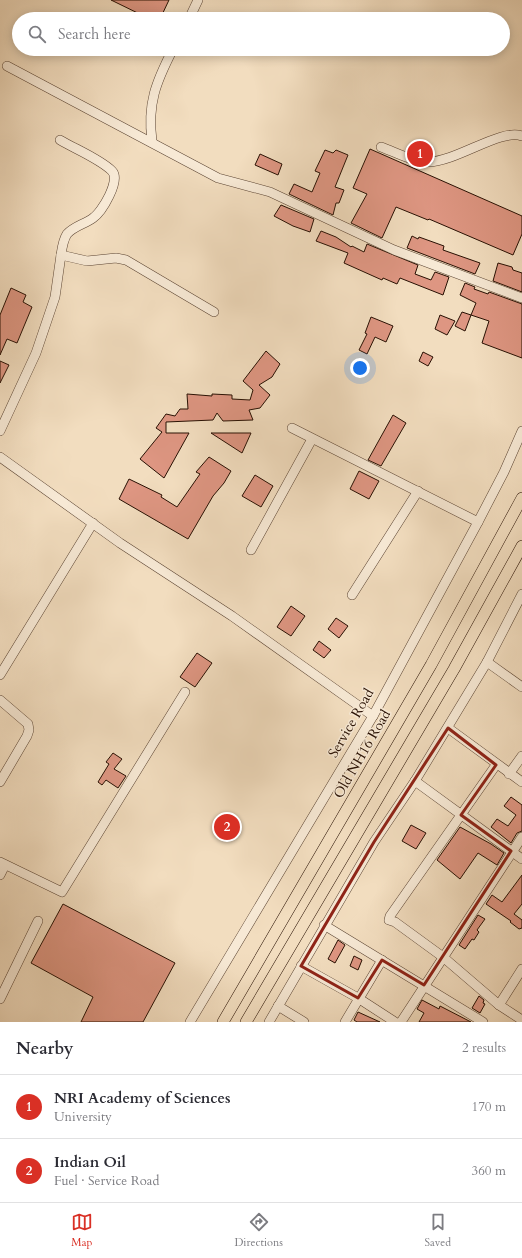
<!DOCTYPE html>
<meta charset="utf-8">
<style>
:root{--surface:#fff;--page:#f2f2f3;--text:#2b2b33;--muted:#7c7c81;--line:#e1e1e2;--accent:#d93025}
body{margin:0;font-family:Cardo,serif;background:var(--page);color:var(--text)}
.you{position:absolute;left:360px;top:368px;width:14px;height:14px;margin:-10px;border:3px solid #fff;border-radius:50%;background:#1a73e8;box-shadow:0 0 0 6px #1a73e833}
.badge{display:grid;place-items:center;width:26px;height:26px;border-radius:50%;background:var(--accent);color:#fff;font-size:13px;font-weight:700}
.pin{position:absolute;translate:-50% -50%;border:2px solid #fff;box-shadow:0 1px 4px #0006}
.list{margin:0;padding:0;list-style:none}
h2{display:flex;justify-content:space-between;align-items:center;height:52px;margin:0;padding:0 16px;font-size:17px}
h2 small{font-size:13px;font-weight:400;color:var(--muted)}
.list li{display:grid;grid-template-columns:26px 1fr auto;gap:12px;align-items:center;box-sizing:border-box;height:64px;padding:0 16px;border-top:1px solid var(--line)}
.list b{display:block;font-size:15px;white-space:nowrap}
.list p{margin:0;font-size:13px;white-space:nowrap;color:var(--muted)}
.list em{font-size:13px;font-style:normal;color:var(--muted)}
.icon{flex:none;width:22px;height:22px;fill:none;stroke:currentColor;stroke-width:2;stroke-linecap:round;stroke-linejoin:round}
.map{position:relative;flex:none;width:522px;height:1022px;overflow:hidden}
.search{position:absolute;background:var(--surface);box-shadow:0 2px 10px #0003;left:12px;right:12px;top:12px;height:44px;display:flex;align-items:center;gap:10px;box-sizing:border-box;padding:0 14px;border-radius:22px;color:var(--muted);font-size:15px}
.sheet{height:180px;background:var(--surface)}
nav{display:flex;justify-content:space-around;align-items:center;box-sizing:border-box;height:56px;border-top:1px solid var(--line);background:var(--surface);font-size:11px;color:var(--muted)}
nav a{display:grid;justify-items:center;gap:2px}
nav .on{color:var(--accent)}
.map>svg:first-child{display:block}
</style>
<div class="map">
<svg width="522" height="1022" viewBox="0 0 522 1022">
<rect width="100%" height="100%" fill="#f2ddbf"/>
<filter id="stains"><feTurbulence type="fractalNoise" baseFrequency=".005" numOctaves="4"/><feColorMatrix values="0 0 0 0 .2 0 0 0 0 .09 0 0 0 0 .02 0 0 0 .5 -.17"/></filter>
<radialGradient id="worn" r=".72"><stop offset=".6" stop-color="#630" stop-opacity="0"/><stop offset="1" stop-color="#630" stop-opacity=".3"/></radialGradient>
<g fill="#de9682" stroke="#281003">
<path d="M111,0H169L160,19H150Z"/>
<path d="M370,149L522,216V234L513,255L429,219L428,220L396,207L382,238L351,223L367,194L353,188Z"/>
<path d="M325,150L333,153L336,150L348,155L335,187L344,190L339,203H336L333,215L289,194L294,184L312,192L320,173L315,171Z"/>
<path d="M260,154L282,164L278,175L255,165Z"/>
<path d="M281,205L314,219L310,232L293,226L274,216Z"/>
<path d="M321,231L336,237L351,247L352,246L364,252L367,244L418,265L415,274L431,280L435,272L449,277L443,295L400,278L397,284L383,278L382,280L344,263L348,253L316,241Z"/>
<path d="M412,236L418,239L419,237L444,246L443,250L480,263L475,274L407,248Z"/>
<path d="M498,263L512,267L513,270L522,273V292L493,281Z"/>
<path d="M465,283L475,287L474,289L488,294L489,292L522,304V358L482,343L489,321L471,315L476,303L460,295Z"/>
<path d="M11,288L26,295L23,302L32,307L17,343L7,339L0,355V315Z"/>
<path d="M462,312L471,315L465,331L455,326Z"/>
<path d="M440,315L455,321L447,335L435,329Z"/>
<path d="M371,317L393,326L386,342L375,337L367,354L359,350L367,334L365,333Z"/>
<path d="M266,351L280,364L272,377L259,385L270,395L260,408L249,410L253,420L223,421L217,413L213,420L166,422V433H189L164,478L140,459L162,432L156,428L166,414L175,416L180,409H188L187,394L212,396V394L232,395V399L250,400L253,390L243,381Z"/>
<path d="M423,352L433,357L428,366L419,361Z"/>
<path d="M0,361L9,365L0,383Z"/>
<path d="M393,415L406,423L381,466L368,460Z"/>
<path d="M211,433H251L242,453Z"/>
<path d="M209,457L231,471L224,483L213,496L188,539L119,499L129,479L162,495L161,497L177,507L200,474L196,472Z"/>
<path d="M359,471L379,481L369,499L350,489Z"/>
<path d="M255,475L273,486L261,507L242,496Z"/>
<path d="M291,606L305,616L291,636L277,627Z"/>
<path d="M336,618L348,626L339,638L328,629Z"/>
<path d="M319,641L331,650L324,658L313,650Z"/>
<path d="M197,653L212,663L195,687L180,677Z"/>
<path d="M113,753L122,759L114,769L126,776L118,788L106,780L102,785L98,782L109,764L106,762Z"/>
<path d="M511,797L522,805V831L517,833L511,843L491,827L497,819L508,826L516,815L504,806Z"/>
<path d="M411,825L426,833L416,849L402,841Z"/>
<path d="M460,827L491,844L504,853L497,865L478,853L460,879L437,860Z"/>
<path d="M522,875V904L514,914L522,920V928L519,929L510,922L511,921L486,904L492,895L502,902Z"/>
<path d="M63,904L175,963L143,1022H81L93,997L31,963Z"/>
<path d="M478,915L485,919L477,930L479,932L474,940L472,939L465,949L459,945Z"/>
<path d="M338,940L345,945L335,963L328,959Z"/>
<path d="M354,956L362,960L358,970L350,966Z"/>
<path d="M479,996L484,1000L483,1003L485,1004L480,1013L472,1008Z"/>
<path d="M422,1000L439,1009L440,1006L471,1022H419L424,1013L417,1009Z"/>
<path d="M358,1012L380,1022H357L354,1020Z"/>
</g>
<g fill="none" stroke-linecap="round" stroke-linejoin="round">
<defs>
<g id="minor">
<path d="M189,19L198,0"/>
<path d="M7,66L218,178L270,192L394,250L522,298"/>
<path d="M60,140C75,149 100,159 112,171C121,180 102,212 93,218C85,224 74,226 67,234C63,240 62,248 61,255"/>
<path d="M152,141C147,104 156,82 173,49"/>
<path d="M381,147C395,152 413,162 428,162C456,162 501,128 522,136"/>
<path d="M292,428L478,522"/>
<path d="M0,431L36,353L55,297L61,255L87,261L116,258L126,260L214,312"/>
<path d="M0,457L120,543L232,616L373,716"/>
<path d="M251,550L312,439"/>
<path d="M352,595L418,491"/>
<path d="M487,662L522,687"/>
<path d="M0,675L93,523"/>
<path d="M0,700L28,724L29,730L27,736L0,782"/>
<path d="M448,728L522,782"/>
<path d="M496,765L390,916L389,920L395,922L443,957L499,1005L522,1020"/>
<path d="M509,774L522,756"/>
<path d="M415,781L522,859"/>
<path d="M0,862L62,892L185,692"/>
<path d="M0,875L5,865"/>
<path d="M324,925L483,1022"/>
<path d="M301,966L358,998L395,1022"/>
<path d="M0,999L38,921"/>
<path d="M499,1005L522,969"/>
<path d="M278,1006L304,1022"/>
<path d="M190,1022L373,716L478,522L504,472L522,431"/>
<path d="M269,1022L374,842L415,781L487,662L522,594"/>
<path d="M345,1022L382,960"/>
<path d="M401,1022L522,837"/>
</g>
<g id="major">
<path d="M223,1022L431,665L522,498"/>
<path d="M246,1022L454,669L522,546"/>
</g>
</defs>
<use href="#minor" stroke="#5a4332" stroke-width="10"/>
<use href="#major" stroke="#281003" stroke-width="12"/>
<use href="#minor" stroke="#f7e9d5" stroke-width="9"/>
<use href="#major" stroke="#f2ddbf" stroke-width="11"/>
</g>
<path fill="none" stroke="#8f2418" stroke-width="3" stroke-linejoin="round" d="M448,728L496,765L461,815L511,851L424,985L382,960L358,998L301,966L374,842Z"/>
<g text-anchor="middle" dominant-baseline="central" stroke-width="3" stroke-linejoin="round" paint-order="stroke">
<g font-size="14" fill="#281003" stroke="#f7e9d5">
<text transform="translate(351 723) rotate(-60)">Service Road</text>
<text transform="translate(362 754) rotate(-60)">Old NH16 Road</text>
</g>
</g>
<rect width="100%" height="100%" filter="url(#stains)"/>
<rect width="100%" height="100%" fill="url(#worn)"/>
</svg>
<div class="you"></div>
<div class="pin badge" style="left:420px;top:154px">1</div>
<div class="pin badge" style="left:227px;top:827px">2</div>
<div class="search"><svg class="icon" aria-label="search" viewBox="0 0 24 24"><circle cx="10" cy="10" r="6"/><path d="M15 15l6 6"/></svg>Search here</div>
</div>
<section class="sheet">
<h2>Nearby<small>2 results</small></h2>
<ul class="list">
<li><span class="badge">1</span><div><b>NRI Academy of Sciences</b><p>University</p></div><em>170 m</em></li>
<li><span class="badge">2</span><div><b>Indian Oil</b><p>Fuel · Service Road</p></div><em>360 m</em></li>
</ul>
</section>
<nav>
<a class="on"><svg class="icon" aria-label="map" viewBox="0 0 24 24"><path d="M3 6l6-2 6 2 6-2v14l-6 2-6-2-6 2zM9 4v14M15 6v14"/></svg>Map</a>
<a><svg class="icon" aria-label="directions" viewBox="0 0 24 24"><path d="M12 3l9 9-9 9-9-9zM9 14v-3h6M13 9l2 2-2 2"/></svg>Directions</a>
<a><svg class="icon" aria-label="saved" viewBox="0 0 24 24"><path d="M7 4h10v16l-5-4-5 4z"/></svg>Saved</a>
</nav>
